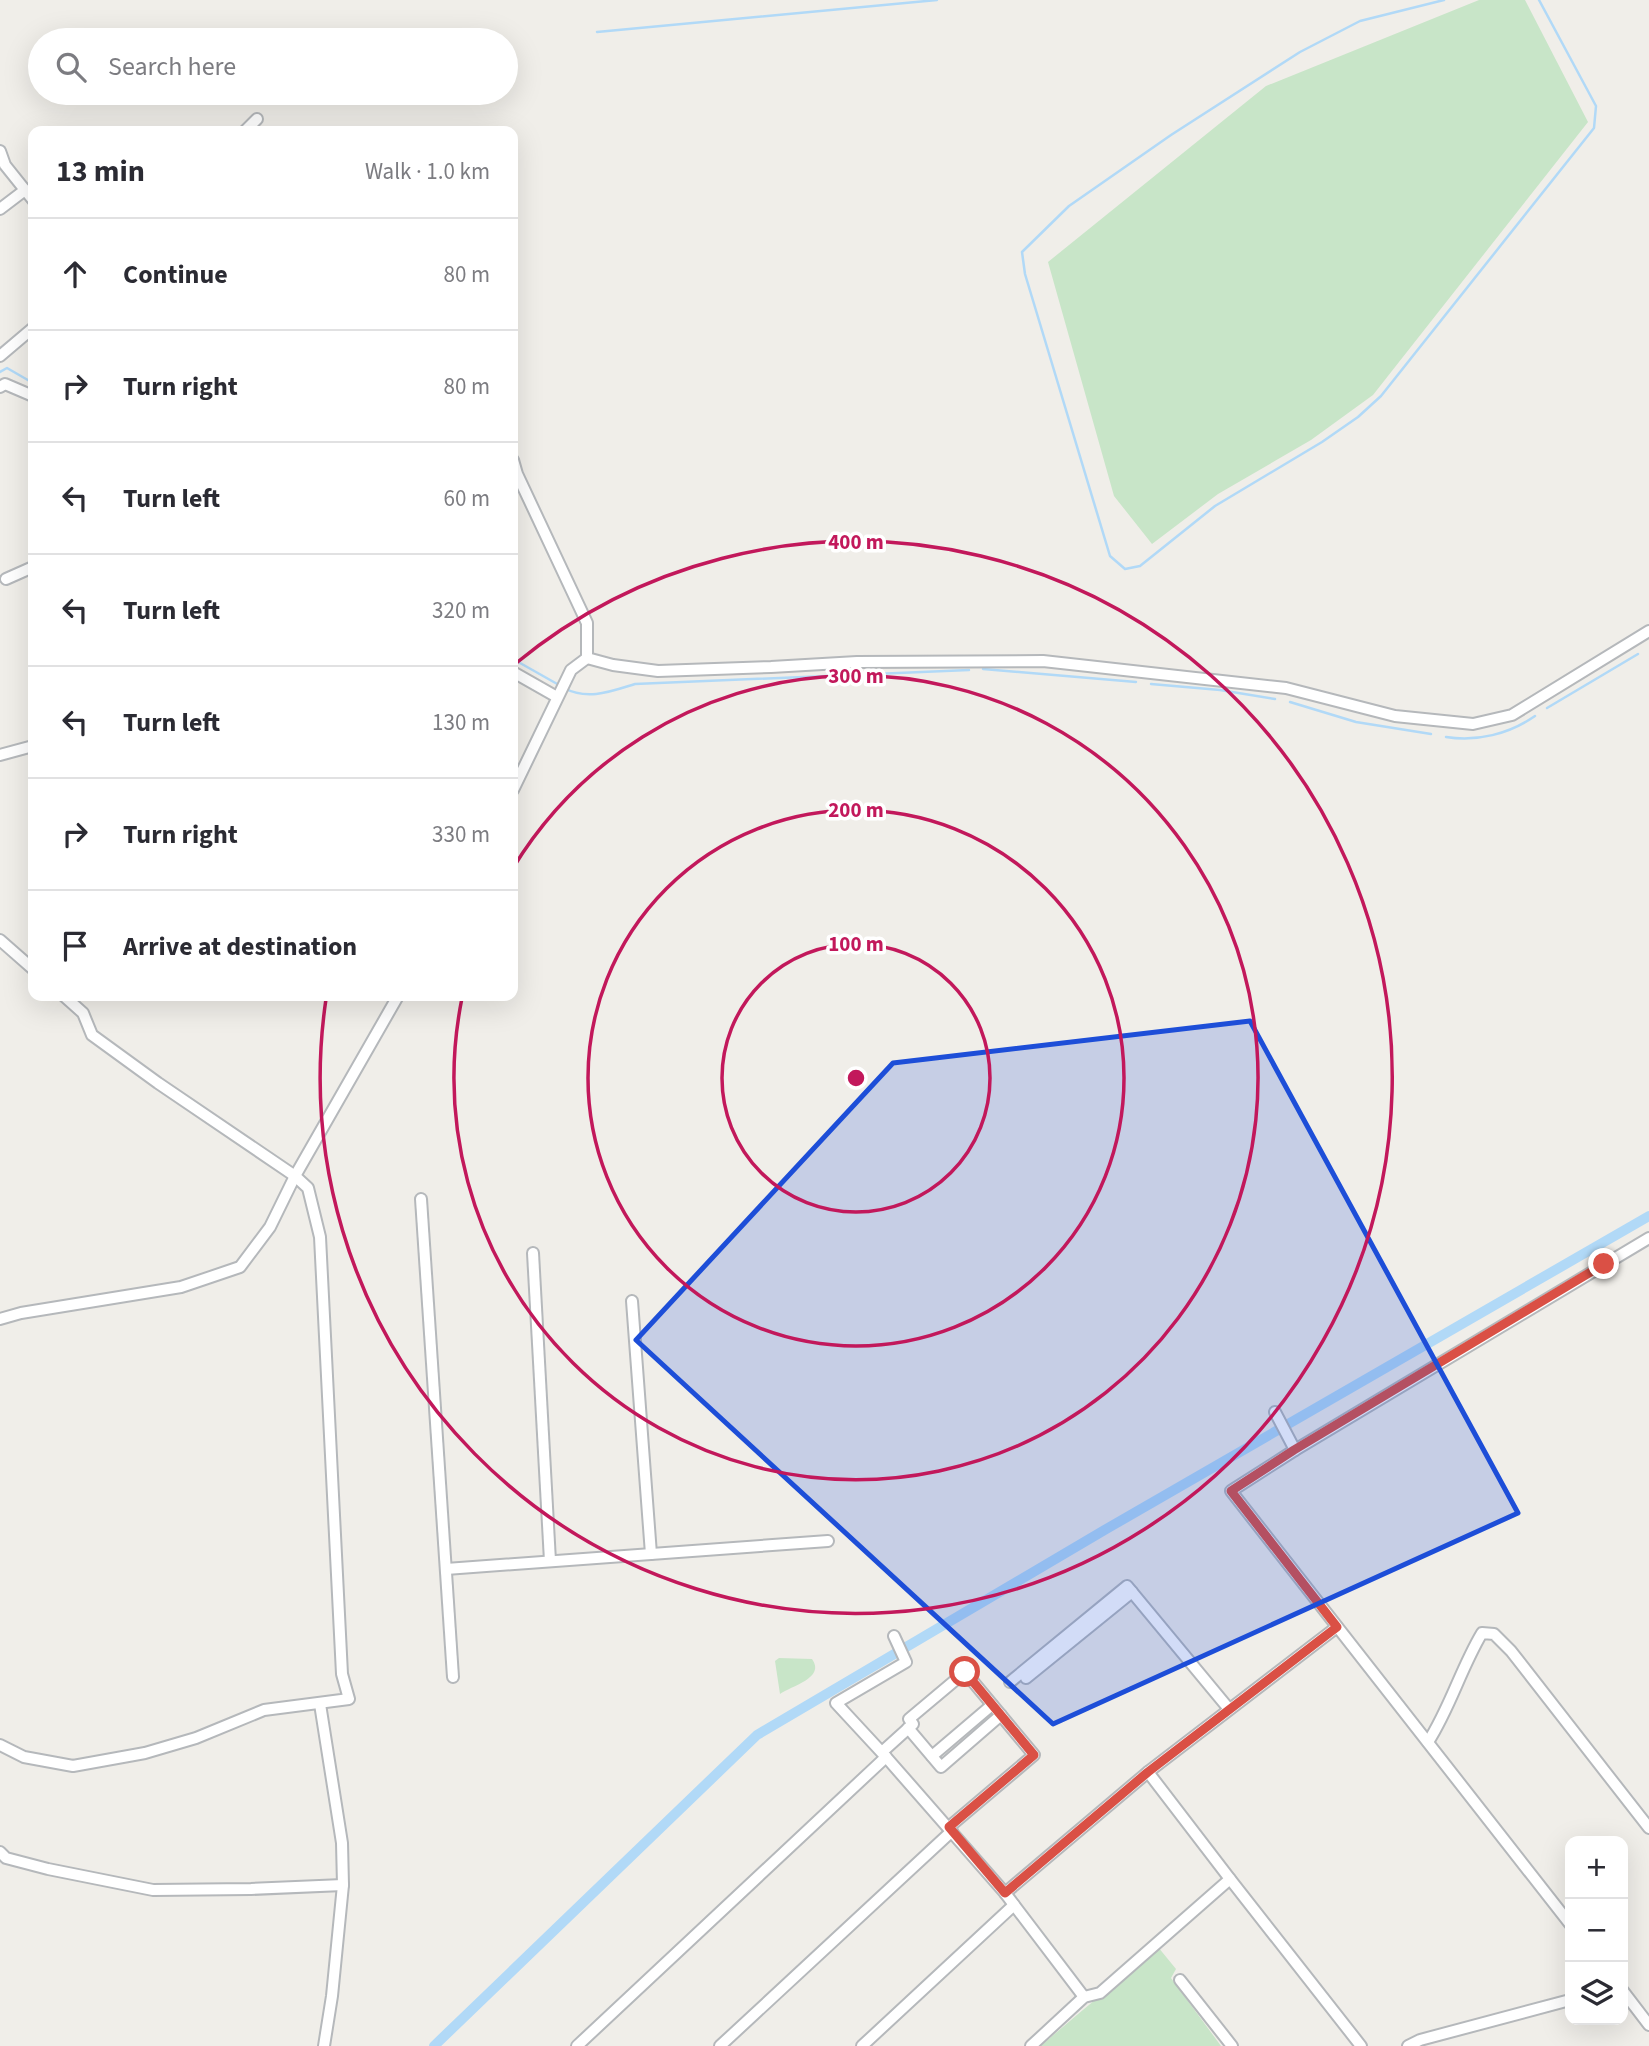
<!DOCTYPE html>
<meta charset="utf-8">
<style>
:root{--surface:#fff;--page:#f7f7f7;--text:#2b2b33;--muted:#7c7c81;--line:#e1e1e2}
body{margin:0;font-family:"Source Sans 3",sans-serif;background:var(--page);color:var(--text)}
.controls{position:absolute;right:21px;bottom:21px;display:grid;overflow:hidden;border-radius:14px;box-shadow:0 7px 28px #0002}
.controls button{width:63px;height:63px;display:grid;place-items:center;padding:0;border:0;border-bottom:2px solid var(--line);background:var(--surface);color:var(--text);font:35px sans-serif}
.stop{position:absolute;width:21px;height:21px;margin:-16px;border:5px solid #da5045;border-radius:50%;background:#fff}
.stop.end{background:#da5045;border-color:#fff;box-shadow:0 2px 7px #0008}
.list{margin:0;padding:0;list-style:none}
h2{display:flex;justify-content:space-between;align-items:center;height:91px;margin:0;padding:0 28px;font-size:30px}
h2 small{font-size:23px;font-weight:400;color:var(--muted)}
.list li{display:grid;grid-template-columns:46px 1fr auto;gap:21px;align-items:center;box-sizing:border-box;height:112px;padding:0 28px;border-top:2px solid var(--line)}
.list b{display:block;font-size:26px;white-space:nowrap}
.list em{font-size:23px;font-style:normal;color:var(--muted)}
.icon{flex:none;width:38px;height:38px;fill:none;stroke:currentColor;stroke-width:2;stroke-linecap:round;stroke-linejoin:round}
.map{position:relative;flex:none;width:1649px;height:2046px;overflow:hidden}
.search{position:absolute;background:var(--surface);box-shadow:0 7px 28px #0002;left:28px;top:28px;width:490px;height:77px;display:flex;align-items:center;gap:18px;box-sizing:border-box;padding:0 24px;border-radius:38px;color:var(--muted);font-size:26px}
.panel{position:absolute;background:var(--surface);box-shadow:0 7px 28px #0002;left:28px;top:126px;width:490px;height:875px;border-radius:14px}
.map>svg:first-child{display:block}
</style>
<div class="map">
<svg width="1649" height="2046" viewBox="0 0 1649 2046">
<rect width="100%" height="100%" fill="#f0eee9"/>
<g fill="#c8e5c8">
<path d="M1479,0H1525L1588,122L1373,395L1311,440L1218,494L1152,544L1114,496L1048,262L1266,86Z"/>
<path d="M779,1658L812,1659C826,1678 791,1686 780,1694L775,1661Z"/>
<path d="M1158,1947L1176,1969L1171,1978L1221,2046H1041C1079,2012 1119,1981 1158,1947Z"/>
</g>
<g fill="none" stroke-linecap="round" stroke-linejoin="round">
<g stroke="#b1d9f7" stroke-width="2.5">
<path d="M1444,0L1360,21L1300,52L1171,135L1069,206L1022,252L1025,274L1110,556L1125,569L1140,566L1215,506L1322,442L1358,417L1381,396L1594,128L1596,106L1539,0"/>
<path d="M597,32L937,0"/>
<path d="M0,372L7,368L33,383"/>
<path d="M513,659L559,685"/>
<path d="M983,669L1136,682"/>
<path d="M1151,684L1220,690L1275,699"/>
<path d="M564,688C588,701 612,691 635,684L969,670"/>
<path d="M1290,702L1356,722L1431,734"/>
<path d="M1547,708L1638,654"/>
<path d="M1446,737C1477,742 1509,734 1535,716"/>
</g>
<path stroke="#b1d9f7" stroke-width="10" d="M434,2046L757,1735L1108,1528L1649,1216"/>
<defs>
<g id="minor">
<path d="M245,131L257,119"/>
<path d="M0,151L5,165L33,200"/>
<path d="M0,209L25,190"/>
<path d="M0,356L33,328"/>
<path d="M0,387L5,384L33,396"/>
<path d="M513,460L517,474L587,623V658"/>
<path d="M6,579L33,567"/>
<path d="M587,658L613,665L658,671L771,667L857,662L1043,661L1286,688L1395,716L1473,724L1512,715L1649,631"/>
<path d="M513,672L557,697"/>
<path d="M0,755L33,746"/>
<path d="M513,790L571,670L587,658"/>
<path d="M0,940L33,969"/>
<path d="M421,1199L453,1677"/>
<path d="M533,1253L550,1561"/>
<path d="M632,1301L651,1554"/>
<path d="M0,1319L21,1313L181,1287L240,1267L270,1227L295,1176L398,996"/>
<path d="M1275,1412L1295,1450"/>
<path d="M446,1569L828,1541"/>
<path d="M894,1636L906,1662L836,1703L886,1757L1005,1893L1084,1997"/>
<path d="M1026,1678L1132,1592"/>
<path d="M1010,1682L1127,1586L1229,1709"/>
<path d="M320,1704L342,1843L343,1885L332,1996L324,2046"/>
<path d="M908,1728L941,1767L1001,1715"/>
<path d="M1428,1742C1450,1708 1461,1668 1482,1633L1494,1634L1511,1651L1649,1828"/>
<path d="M0,1745L24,1757L73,1766L145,1753L196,1738L264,1710L349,1699L342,1674L320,1237L308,1188L295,1176L158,1083L92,1035L83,1013L64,996"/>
<path d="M882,1752L913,1724L909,1719L965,1672L1034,1755L949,1827"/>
<path d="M932,1756L992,1705"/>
<path d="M1148,1772L1230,1879L1361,2046"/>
<path d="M0,1852L6,1858L48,1869L153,1890L251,1889L343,1885"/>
<path d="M1005,1893L1148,1772L1337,1627"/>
<path d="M1570,1924L1231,1491L1295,1450L1649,1238"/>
<path d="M1180,1980L1232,2046"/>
<path d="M1623,1991L1649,2025"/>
<path d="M577,2046L886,1757"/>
<path d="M720,2046L952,1831"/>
<path d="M862,2046L1014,1905"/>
<path d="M1031,2046L1084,1997L1100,1993L1230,1879"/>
<path d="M1408,2046L1420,2040L1570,2000"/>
</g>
</defs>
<use href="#minor" stroke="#b5b8bb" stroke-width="14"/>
<use href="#minor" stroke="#fff" stroke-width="10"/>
</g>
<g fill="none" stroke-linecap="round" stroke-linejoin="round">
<path stroke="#da5045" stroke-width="9" d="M965,1672L1034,1755L949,1827L1005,1893L1148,1772L1337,1627L1231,1491L1294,1450L1604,1264"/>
</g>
<path fill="#1d4ed8" fill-opacity="0.2" stroke="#1d4ed8" stroke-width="5" stroke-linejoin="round" d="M1250,1021L1518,1513L1053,1724L636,1340L893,1063Z"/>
<g fill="none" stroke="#c2185b" stroke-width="3.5">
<circle cx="856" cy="1078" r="134"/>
<circle cx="856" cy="1078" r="268"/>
<path d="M513 868A402 402 0 1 1 462 998"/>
<path d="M515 664A536 536 0 1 1 326 999"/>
</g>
<circle cx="856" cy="1078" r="10" fill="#c2185b" stroke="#fff" stroke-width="3.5"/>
<g font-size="21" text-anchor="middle" font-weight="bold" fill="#c2185b" stroke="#fff" stroke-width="7" stroke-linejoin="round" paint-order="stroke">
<text x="856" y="549">400 m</text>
<text x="856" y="683">300 m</text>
<text x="856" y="817">200 m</text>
<text x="856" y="951">100 m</text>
</g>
</svg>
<div class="controls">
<button>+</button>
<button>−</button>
<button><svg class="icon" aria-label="layers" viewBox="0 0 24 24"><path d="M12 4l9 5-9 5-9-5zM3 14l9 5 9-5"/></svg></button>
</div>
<div class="stop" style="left:965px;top:1672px"></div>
<div class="stop end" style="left:1604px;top:1264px"></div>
<div class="search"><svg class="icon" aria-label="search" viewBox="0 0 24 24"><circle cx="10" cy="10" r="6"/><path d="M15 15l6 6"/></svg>Search here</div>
<section class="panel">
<h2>13 min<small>Walk · 1.0 km</small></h2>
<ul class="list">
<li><svg class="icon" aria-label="ahead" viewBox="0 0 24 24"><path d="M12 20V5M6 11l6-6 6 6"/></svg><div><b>Continue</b></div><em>80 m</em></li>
<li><svg class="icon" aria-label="right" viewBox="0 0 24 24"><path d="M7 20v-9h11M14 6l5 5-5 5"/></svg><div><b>Turn right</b></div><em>80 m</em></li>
<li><svg class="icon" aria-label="left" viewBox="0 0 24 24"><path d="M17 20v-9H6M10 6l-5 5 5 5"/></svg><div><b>Turn left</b></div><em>60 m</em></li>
<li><svg class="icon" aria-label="left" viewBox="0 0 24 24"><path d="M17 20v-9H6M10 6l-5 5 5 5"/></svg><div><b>Turn left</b></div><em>320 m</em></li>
<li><svg class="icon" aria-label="left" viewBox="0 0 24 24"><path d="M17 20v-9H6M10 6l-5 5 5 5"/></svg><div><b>Turn left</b></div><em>130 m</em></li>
<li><svg class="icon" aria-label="right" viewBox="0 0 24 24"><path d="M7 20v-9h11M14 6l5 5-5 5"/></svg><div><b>Turn right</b></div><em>330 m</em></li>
<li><svg class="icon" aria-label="arrive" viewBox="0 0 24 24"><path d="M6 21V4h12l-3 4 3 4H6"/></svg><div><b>Arrive at destination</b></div></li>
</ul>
</section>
</div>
